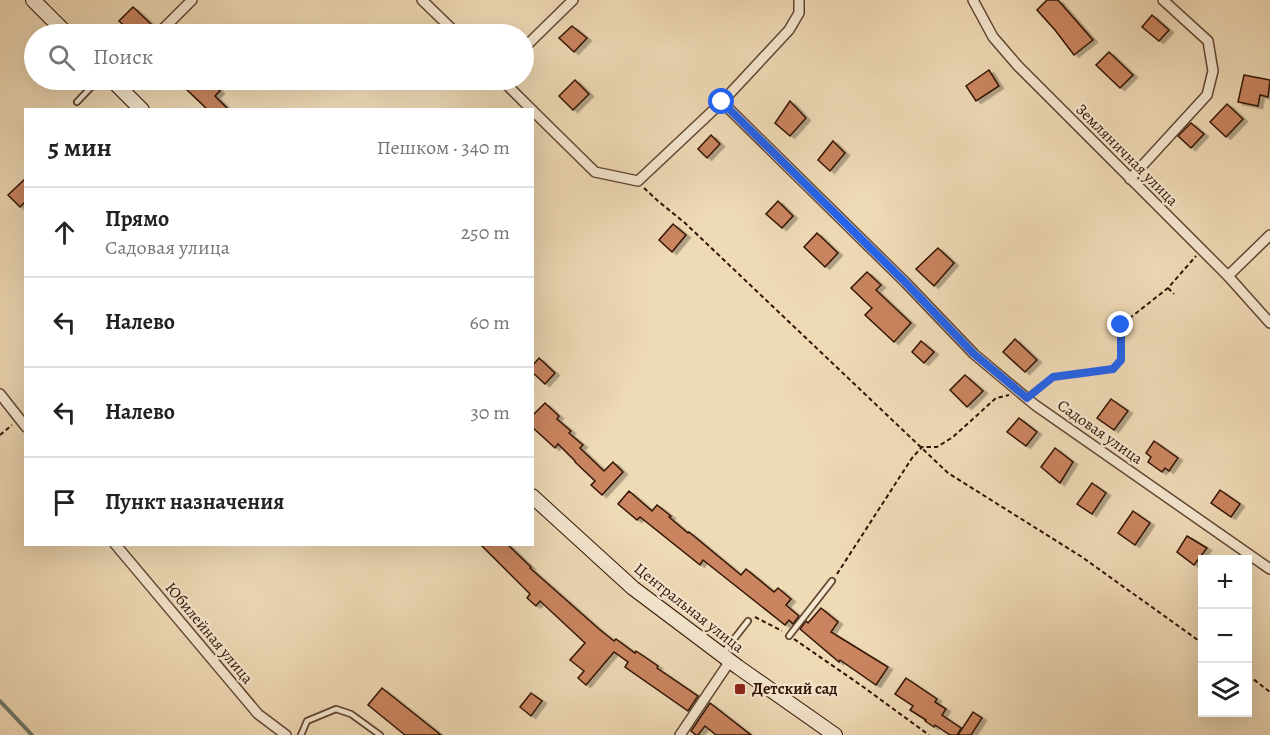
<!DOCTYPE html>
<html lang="ru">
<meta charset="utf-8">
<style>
:root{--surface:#fff;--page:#f2f2f2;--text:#222;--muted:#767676;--line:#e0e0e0}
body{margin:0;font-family:Alegreya,serif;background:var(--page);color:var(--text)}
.controls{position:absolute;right:18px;bottom:18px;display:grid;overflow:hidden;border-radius:0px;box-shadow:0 6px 24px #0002}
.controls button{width:54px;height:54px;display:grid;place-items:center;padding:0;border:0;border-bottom:2px solid var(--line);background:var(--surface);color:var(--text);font:30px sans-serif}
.stop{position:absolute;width:18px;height:18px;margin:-14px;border:4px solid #2563eb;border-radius:50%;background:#fff}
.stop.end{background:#2563eb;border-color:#fff;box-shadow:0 2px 6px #0008}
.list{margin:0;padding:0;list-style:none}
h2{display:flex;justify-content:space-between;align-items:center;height:78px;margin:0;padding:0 24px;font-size:26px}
h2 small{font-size:20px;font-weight:400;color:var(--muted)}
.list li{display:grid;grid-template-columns:39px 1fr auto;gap:18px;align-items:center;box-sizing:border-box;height:90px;padding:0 24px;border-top:2px solid var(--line)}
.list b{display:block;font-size:22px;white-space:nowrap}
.list p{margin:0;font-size:20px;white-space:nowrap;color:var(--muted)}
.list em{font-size:20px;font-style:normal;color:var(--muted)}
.icon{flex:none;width:33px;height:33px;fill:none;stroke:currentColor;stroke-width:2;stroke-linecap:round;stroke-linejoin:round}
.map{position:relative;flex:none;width:1270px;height:735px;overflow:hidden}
.search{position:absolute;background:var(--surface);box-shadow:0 6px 24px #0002;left:24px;top:24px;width:510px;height:66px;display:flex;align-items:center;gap:15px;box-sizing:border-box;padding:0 21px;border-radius:33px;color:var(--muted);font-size:22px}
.panel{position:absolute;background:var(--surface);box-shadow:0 6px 24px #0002;left:24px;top:108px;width:510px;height:438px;border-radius:0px}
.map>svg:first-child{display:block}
</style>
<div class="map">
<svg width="1270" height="735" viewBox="0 0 1270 735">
<defs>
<filter id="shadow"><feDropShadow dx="4.5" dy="2.5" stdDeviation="0" flood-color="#0004"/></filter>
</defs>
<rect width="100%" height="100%" fill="#efdab6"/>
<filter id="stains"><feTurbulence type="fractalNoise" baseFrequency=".00333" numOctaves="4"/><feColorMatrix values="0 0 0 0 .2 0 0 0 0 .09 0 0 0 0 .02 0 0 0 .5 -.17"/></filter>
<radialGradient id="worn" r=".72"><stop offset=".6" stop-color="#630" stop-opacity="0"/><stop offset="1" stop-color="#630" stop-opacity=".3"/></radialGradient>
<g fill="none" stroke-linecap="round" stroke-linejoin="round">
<path stroke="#717867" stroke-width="4" d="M0,701L32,735"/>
</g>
<g fill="#ca8561" stroke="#321406" stroke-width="1.5" filter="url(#shadow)">
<path d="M1047,0H1058L1093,40L1074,55L1055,30L1037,10Z"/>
<path d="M133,7L151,24L142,34H133L119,21Z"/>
<path d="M1152,15L1169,30L1159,41L1142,27Z"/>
<path d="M572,26L587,38L574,52L559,38Z"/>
<path d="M1109,52L1133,75L1120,88L1096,65Z"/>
<path d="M989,70L999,86L976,101L966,86Z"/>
<path d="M1244,75L1270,80L1268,97L1260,95L1258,106L1238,102Z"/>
<path d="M184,80H208L220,91L215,96L229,110H208L186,89L190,85Z"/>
<path d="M575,80L589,94L573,110L559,96Z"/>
<path d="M790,101L806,118L790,136L775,123Z"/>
<path d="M1227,104L1243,119L1226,137L1210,122Z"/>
<path d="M1191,123L1204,134L1191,148L1178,136Z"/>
<path d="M711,135L720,144L707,158L698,149Z"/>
<path d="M833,141L845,153L830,171L818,160Z"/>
<path d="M26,178V201L20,207L8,195Z"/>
<path d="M778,201L793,216L782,228L766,214Z"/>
<path d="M673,224L686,235L672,252L659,240Z"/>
<path d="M817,233L838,253L825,267L804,247Z"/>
<path d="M938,248L954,263L934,286L916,269Z"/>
<path d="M867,272L881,285L876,290L911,323L894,342L865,315L872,308L851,288Z"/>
<path d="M1015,339L1037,360L1025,372L1003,352Z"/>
<path d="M921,341L934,352L924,363L912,352Z"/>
<path d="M539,358L555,373L545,384L532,372V366Z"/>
<path d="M965,375L983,391L967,407L950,390Z"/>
<path d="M1111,399L1128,411L1114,430L1097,418Z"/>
<path d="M545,403L559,416L557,419L571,431L569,433L583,445L580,448L604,471L613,462L623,472L602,495L591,485L595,481L575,462V461L558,444L555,448L532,427V416Z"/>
<path d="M1019,418L1037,432L1026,446L1007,432Z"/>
<path d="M1154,441L1178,458L1169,471L1165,468L1162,472L1148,462L1151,457L1146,453Z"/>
<path d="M1055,448L1073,462L1060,483L1041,467Z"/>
<path d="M1092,483L1106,493L1092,514L1077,504Z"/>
<path d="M1220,490L1240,504L1231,517L1211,503Z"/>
<path d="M629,491L652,511L657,505L671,516L669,517L688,533L689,532L741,575L746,569L774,592L778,588L791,599L786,605L799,616L793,624L789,620L785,625L703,560L700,565L640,517L637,520L618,504Z"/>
<path d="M1133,511L1150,523L1135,545L1118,533Z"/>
<path d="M1187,536L1207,548L1194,565L1177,552Z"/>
<path d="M480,544H507L531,567L530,568L599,629L614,641L616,639L635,653L636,651L658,666L657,668L698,696L688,711L625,667L628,662L614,652L586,685L578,678L584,671L570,660L585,643L540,601L536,606L527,598L530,594Z"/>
<path d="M821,608L838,622L831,632L888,667L876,685L840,660L839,662L800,629L806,621L808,623Z"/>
<path d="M906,678L937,699L935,702L946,709L942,715L961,728L957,735H950L935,725L934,727L925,721L926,720L910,710L913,706L895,694Z"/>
<path d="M382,688L441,735H405L368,705Z"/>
<path d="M531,693L542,701L531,716L520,707Z"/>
<path d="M710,703L751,735H716L705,726L698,735H696L691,731Z"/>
<path d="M973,712L982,718L971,735H958Z"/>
</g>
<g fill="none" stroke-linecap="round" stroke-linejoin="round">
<defs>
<g id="lane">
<path d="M77,102L98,80"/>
<path d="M789,636L832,581"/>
<path d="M723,653L748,621"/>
<path d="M301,735L307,721L336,709L351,714L380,735"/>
</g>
<g id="street">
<path d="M422,0L457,34"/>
<path d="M973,0L993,37L1018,66L1228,276L1270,323"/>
<path d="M158,34L192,0"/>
<path d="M524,48L573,0"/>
<path d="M502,80L532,110"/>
<path d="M722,102L905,282L974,354L1035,405L1270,569"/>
<path d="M532,110L595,172L638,181L722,102L789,30L799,13V0"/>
<path d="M1130,179L1207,95L1213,71L1208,41L1163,0"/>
<path d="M1228,276L1270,235"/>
<path d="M0,394L26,427"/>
<path d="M115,544L258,714L286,735"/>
<path d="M680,735L730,661"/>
</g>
<g id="secondary">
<path d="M33,0L67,34"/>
<path d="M112,80L142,110"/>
<path d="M532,496L633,588L738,667L835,735"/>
</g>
</defs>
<use href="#lane" stroke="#614632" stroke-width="8"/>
<use href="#street" stroke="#614632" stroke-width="12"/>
<use href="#secondary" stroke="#321406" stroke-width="16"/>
<g stroke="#321406" stroke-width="2" stroke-dasharray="4.5 3" stroke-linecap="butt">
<path d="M644,188L658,201L685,223L948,473L1082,557L1202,643"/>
<path d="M1168,288L1174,294"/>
<path d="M1034,392L1053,377L1113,369L1121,360V325L1168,288L1196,256"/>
<path d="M0,435L12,425"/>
<path d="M837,574L912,458L922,447H937L953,437L996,398L1009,395"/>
<path d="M755,617L782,631"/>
<path d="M794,639L862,686L929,735"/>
<path d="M1248,675L1270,692"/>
</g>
<use href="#lane" stroke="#f5e7d0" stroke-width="4.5"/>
<use href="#street" stroke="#f5e7d0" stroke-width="9"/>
<use href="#secondary" stroke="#f5e7d0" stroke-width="14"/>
</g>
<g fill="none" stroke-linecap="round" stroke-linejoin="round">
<path stroke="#2563eb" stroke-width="8" d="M722,102L905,282L974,354L1027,398L1053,377L1113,369L1121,360V325"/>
</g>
<rect fill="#8f2418" stroke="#f5e7d0" stroke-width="2" x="734" y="683" width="12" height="12" rx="3"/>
<g text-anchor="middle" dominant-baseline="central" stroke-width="4.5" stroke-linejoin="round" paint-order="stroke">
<g font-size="16" fill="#321406" stroke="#f5e7d0">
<text transform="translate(1127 155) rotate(45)">Земляничная улица</text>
<text transform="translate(1100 432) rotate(35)">Садовая улица</text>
<text transform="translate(689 608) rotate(38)">Центральная улица</text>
<text transform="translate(209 633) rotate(50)">Юбилейная улица</text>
</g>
<g font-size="16" font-weight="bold" fill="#321406" stroke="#f5e7d0" text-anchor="start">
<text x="752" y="689">Детский сад</text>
</g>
</g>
<rect width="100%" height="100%" filter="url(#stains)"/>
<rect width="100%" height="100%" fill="url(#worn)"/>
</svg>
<div class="controls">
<button>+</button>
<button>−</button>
<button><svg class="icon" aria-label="layers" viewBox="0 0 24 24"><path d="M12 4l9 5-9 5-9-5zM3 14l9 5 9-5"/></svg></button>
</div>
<div class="stop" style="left:722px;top:102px"></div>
<div class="stop end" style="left:1121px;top:325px"></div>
<div class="search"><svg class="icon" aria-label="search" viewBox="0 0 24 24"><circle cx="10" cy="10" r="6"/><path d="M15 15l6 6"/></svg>Поиск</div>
<section class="panel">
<h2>5 мин<small>Пешком · 340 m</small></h2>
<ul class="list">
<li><svg class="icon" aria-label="ahead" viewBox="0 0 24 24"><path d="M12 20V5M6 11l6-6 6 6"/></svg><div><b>Прямо</b><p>Садовая улица</p></div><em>250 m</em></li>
<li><svg class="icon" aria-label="left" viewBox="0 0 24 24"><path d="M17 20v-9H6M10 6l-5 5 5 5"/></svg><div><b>Налево</b></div><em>60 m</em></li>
<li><svg class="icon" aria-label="left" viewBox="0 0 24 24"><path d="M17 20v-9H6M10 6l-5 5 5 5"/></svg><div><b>Налево</b></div><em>30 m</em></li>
<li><svg class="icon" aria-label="arrive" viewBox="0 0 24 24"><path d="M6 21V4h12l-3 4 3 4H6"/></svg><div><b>Пункт назначения</b></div></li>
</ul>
</section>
</div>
